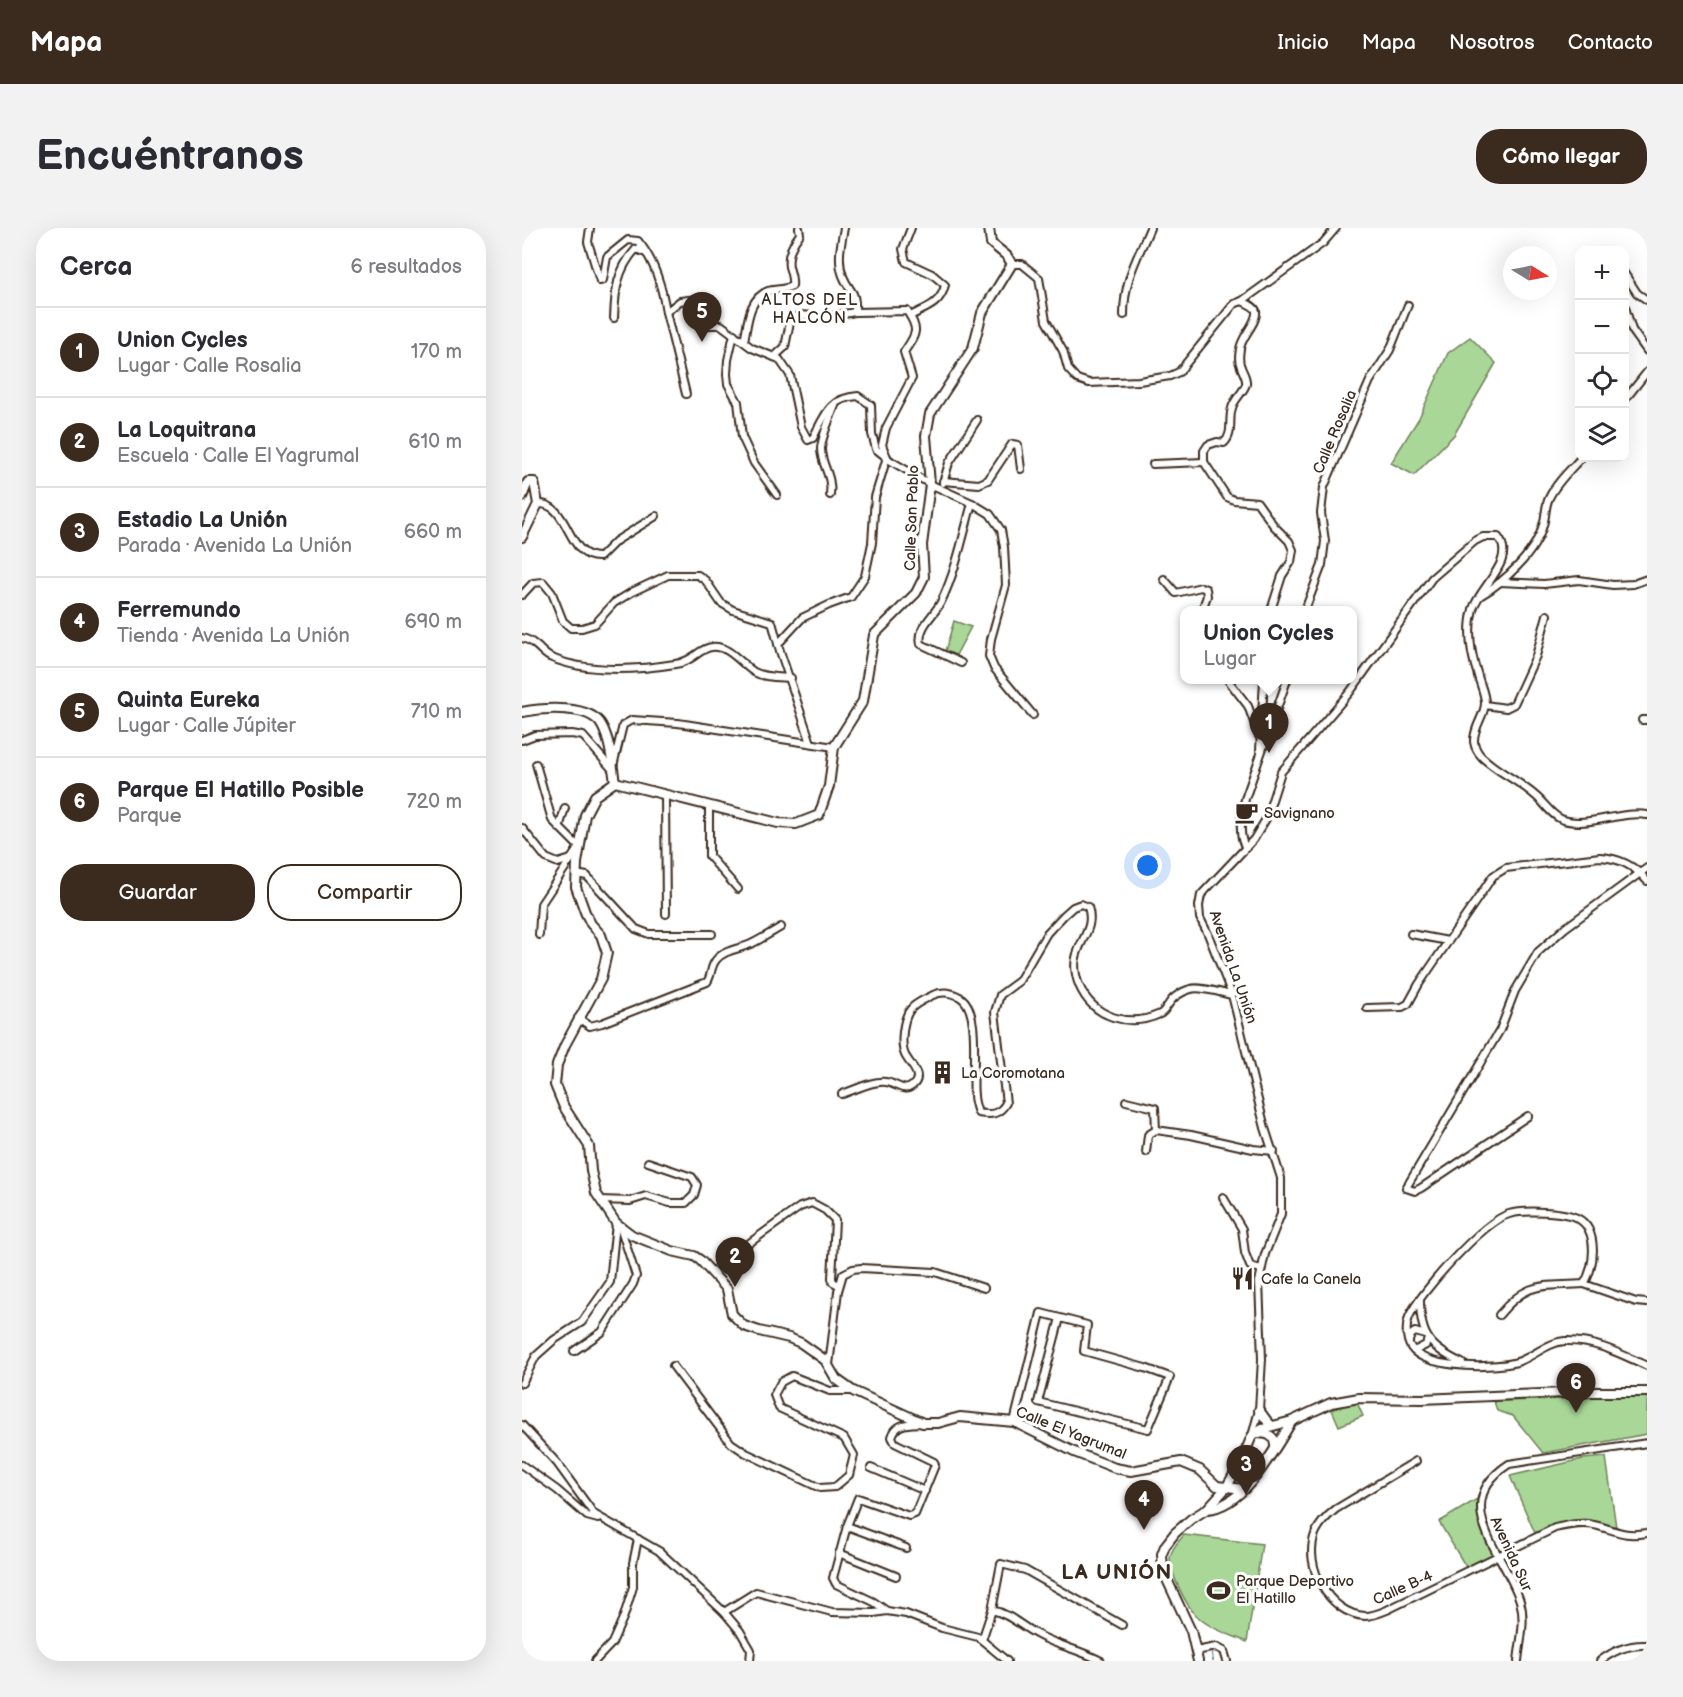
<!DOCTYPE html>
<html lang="es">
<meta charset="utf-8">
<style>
:root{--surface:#fff;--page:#f2f2f3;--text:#2b2b33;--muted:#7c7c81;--line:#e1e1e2;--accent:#3b2a1e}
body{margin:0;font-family:"Balsamiq Sans",sans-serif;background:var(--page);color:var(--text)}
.controls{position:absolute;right:18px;top:18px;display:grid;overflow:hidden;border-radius:12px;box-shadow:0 6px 24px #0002}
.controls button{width:54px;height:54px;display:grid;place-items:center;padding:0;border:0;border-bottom:2px solid var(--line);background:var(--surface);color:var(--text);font:30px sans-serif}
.compass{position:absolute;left:981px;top:18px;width:54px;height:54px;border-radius:50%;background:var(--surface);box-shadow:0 6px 24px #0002;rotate:100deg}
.you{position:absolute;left:626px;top:638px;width:21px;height:21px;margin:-15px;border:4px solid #fff;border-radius:50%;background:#1a73e8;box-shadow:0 0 0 9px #1a73e833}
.badge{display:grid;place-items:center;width:39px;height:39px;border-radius:50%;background:var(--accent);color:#fff;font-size:20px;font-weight:700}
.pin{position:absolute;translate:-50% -50px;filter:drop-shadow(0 2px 3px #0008)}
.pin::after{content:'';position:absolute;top:32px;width:21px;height:18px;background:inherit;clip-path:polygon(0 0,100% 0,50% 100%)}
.popup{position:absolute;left:658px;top:378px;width:177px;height:78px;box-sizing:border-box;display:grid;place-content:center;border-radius:12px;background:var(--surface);filter:drop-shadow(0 2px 4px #0005);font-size:20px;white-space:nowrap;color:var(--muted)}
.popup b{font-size:22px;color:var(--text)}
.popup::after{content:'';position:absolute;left:50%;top:100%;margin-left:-12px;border:12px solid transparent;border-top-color:var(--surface)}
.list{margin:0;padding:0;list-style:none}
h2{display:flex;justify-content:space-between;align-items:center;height:78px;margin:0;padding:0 24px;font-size:26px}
h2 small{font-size:20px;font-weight:400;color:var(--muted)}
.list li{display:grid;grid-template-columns:39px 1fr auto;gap:18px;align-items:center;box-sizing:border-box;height:90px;padding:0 24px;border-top:2px solid var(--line)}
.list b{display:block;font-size:22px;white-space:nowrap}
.list p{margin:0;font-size:20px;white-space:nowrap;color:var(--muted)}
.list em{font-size:20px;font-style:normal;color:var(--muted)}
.actions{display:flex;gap:12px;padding:18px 24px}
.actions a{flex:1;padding:14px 0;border:2px solid var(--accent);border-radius:24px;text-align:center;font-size:21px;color:var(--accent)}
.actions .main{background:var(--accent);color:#fff}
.icon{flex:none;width:33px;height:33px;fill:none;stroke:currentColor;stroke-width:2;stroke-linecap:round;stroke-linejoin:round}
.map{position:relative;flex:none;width:1125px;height:1433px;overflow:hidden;border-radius:24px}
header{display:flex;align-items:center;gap:36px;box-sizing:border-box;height:84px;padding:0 30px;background:var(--accent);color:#fff}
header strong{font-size:28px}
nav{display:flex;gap:33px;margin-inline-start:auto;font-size:21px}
.intro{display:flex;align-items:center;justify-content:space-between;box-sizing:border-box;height:144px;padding:0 36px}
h1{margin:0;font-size:42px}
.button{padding:15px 27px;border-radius:24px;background:var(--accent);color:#fff;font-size:21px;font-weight:700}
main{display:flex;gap:36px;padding:0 36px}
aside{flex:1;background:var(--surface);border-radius:24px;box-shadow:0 6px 24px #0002}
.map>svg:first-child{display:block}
</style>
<header>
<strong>Mapa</strong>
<nav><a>Inicio</a><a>Mapa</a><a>Nosotros</a><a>Contacto</a></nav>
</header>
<div class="intro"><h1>Encuéntranos</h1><a class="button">Cómo llegar</a></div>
<main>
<aside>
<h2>Cerca<small>6 resultados</small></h2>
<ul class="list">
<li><span class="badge">1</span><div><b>Union Cycles</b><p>Lugar · Calle Rosalia</p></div><em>170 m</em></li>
<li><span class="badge">2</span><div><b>La Loquitrana</b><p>Escuela · Calle El Yagrumal</p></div><em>610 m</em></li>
<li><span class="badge">3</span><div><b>Estadio La Unión</b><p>Parada · Avenida La Unión</p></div><em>660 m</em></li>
<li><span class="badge">4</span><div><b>Ferremundo</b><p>Tienda · Avenida La Unión</p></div><em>690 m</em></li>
<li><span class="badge">5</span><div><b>Quinta Eureka</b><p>Lugar · Calle Júpiter</p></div><em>710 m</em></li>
<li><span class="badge">6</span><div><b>Parque El Hatillo Posible</b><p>Parque</p></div><em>720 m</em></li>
</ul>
<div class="actions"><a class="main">Guardar</a><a>Compartir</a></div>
</aside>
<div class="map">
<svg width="1125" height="1433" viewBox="0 0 1125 1433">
<rect width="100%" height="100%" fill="#fff"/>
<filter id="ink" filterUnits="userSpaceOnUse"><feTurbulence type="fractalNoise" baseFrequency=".0167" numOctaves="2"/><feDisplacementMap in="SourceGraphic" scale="12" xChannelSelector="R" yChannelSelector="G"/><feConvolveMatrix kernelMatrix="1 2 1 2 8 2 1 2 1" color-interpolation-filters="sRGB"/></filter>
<g filter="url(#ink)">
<g fill="#a8d797" stroke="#72805a" stroke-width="1.5">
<path d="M948,109L974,135L932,207L892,247L869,235L897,190L926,125Z"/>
<path d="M432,393L449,399L434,427L423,423Z"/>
<path d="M1092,1167L1125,1169V1206L1021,1225L991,1188L975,1183L972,1173L1023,1172Z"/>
<path d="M834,1172L841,1188L817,1198L810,1182Z"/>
<path d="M1084,1229L1094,1299C1059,1288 1047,1293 1013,1305L988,1248L1061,1231Z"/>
<path d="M955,1271L956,1289L973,1327L944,1339L917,1294Z"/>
<path d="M662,1307L740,1316L725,1414C709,1407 688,1401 675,1388C664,1378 648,1345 648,1330C649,1321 656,1314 662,1307Z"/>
</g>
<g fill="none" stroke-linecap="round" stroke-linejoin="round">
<path stroke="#61898e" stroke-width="2" d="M690,1426L691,1433"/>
<defs>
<g id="minor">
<path d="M68,0L66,14L78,53L81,52L85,29L106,12L116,13C133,33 140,58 144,84L158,73L167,72L176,97H199L230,120L257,131L268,147L279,199L286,212L291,210C303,187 307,170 336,168L349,177L350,206L354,221L369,233L408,256L450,275L468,286L479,302L482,319L484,357L469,411L467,428L472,440L511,487"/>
<path d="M322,0C319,16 315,32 321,48C328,66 334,60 333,84"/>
<path d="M490,36H500L517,50L524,93L541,123L546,141L555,151L567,155L617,153L648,148L657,144L712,76L720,73C724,75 733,78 734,83C736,94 719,109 718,121C717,127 716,133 719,139C721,145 725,150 724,156C722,164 712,171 710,180C706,192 712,205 702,215L695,214L686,217L682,223V234L705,269L712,272L735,274L752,298L767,313L771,322L769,334L760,348L749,382"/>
<path d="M1102,45L1115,65L1125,72"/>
<path d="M720,73L801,15L814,0"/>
<path d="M1102,76L1110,102L1125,123"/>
<path d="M144,84L164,166"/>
<path d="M602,87C602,51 615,31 628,0"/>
<path d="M388,88C404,80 419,76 423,57L410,46L384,34L381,21L389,0"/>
<path d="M92,90C93,62 95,42 114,21L124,25"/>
<path d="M212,106L206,132L205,146L206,156L216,174L220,209L232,235L255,267"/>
<path d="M222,113C226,95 226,71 246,63C254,61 262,62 270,58C271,50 269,46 267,39C265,27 271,15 278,6L277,0"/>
<path d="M252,129L263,119L268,94L277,87L305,89L333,84L385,83C398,103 394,106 382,124L390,150L364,200L360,217L365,229L353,269L350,315L343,348L329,369L307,377L280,390L256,416"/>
<path d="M1102,173L1125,144"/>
<path d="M631,236L682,234"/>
<path d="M421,253L457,256L466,252L490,216L496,217L499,241"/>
<path d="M421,255L427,235L455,192"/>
<path d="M308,267C311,248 299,237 299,221C300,206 309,189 314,175"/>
<path d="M16,276C48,274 44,331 78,329L94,313L134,288"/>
<path d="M642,351L654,365L679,359L684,361L685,368L680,382"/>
<path d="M978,354L1022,356L1057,352L1091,357L1111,356L1125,351"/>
<path d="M0,367L11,355L21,354L30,365L41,393L49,400H60L73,396L92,375L110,364L146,347H176L184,353L199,375L211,382L250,394L258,423L289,515"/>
<path d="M958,368C982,354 1014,325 1021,297C1024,288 1023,278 1027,270C1034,255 1048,242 1059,230"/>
<path d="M783,382L800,337L803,313L799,285L802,259L848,153L868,122L886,77"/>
<path d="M0,410C4,411 9,413 12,416C18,420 23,428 30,430C65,445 116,442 153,436C171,434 177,420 190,419C207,417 219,436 232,444C243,450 257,449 269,450"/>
<path d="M439,435L399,416C395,399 412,388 419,374C434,343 441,308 450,275"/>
<path d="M706,452L726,478L737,508"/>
<path d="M963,477L984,480L992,476L1014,428L1025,387"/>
<path d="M1120,492H1125"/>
<path d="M0,512L13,507L50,506L61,508L90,541"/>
<path d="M738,522L742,452"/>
<path d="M14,536L30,592L57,619L19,676L17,707"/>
<path d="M91,538L101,497L110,492L156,495L312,519"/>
<path d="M143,567L144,686"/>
<path d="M187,579V628L216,661"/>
<path d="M0,600L24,630L36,635L49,631"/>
<path d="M37,600L43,580"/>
<path d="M724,620C715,608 720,585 723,571L765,452"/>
<path d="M54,646L65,648L114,701L127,706H190"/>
<path d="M889,706L926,713"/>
<path d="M845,780L880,779L886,776L897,756L971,648L984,640L1078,629C1098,630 1113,638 1125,653"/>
<path d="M56,790L68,798L80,795L185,754C190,748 188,739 194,732C202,722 217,721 229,716C239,711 249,705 259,699"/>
<path d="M320,866C333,862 351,852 364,854C373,855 382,865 390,858C403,848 387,836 383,827C378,816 381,791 388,782C393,775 404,771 411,767C420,763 429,764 438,769C460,782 449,845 452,867C452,873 454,879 456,885C469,887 477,887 484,875L473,784L478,767L497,753L525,705L542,687L551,679L559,676L566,679C576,709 542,718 557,757C571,790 607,800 638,786C644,783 647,773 653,769C657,766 664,762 669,761C677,758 700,765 710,767"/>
<path d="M604,873L633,880L634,902"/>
<path d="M1006,888L899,960L893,963L884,960L978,802L993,763L1016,724L1043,700L1125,640"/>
<path d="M624,924L626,907L634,902L669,907L731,921L752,923"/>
<path d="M701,969L720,1001L723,1025L728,1038L739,1041"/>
<path d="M78,972L108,973L124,968L148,975H164L172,967L175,957L170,949L126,934"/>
<path d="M216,1023L278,979L290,975L303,982L313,992L310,1050L311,1054L317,1057"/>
<path d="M1062,1056L1114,1074L1125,1075"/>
<path d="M898,1072C898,1108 908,1120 940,1135"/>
<path d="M977,1087C1006,1052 1020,1059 1062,1056C1073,1039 1077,1001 1055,990C1042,983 1001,982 987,986C961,994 898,1064 887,1089C883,1099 884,1116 892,1123C910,1141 976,1141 998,1133C1013,1127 1027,1114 1043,1113C1073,1112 1099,1126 1125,1138"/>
<path d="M887,1113L889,1107L893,1104L904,1107"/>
<path d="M52,1123L80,1104L111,1056L114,1048L98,998"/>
<path d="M892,1123L904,1117L906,1110"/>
<path d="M307,1137L316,1063L321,1046L331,1041L339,1040L413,1044L462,1060"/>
<path d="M151,1138L209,1215L224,1225L298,1260L313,1259L327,1247L332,1227L322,1210L257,1180L252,1167L259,1154L270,1148L308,1163H330"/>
<path d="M0,1155L14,1128L32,1112L60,1094L88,1054L94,995"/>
<path d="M492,1194L519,1085L565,1097L562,1123L623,1140L648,1149L626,1201L516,1174L538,1090"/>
<path d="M0,1197L35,1235L72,1286L137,1323L202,1384L218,1403L229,1422L228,1433"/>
<path d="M730,1208L737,1182L740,1131L737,1054L743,1026L759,986V950L743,900L710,767L686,706L678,690L677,678L679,667L732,611L744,591L759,544L828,464L910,350L953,313L961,309H976C995,332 958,358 951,381C945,403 949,427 956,448C958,456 963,466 963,475C963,488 951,499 952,514C953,520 956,525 960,529C978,546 1002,555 1019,573C1026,580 1030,587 1039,591C1064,601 1099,582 1125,587"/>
<path d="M894,1233L814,1281C805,1288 797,1296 793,1306C781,1338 807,1386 843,1388C850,1388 858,1385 865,1382L1033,1300C1046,1297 1060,1294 1072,1297C1095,1302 1099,1309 1125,1305"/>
<path d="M0,1237L35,1262L65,1288L76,1291"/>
<path d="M349,1240L403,1263"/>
<path d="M325,1298L384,1320"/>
<path d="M317,1325L374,1348"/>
<path d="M470,1382C488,1386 500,1399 516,1407C536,1418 559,1422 579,1433"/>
<path d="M365,1383L352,1374L314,1356L311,1350L325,1298L336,1270L387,1288L393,1286L413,1237L412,1234L373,1215L370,1209C374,1194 387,1196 401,1195"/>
<path d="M202,1384L234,1364L310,1384L352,1385L365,1383L384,1386L420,1400L456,1409L485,1433"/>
<path d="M460,1412L470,1382L479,1336L503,1342L600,1397"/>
<path d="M674,1423L694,1419L702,1423L705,1433"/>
<path d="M73,1433L90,1415L102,1388L111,1359V1335L116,1311"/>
<path d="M996,1433C998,1413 1004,1393 998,1373C983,1325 925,1276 987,1236L1125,1215"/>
<path d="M1078,1433C1092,1422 1107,1416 1125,1417"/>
</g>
<g id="tertiary">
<path d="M0,269L6,254H12L16,276L0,309"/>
<path d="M0,484C21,480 69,476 80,498C89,515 90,536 93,554"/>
<path d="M93,554L73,568L63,587L55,635L54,659L63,684L69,696L79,707L85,725L79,751L43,817L35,837L33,857L42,879L67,918L69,943L74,965L94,995L110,1007L150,1023L172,1028L178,1032L205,1061L210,1086L222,1098L237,1103L267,1110L279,1115L303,1132L314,1151L331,1163L401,1195H416L438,1189L492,1194L552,1224L593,1240L609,1243L659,1234L678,1242L695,1258L722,1261"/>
<path d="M93,554L256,595L274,596L297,587L307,558L312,519L341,473L352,407L394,365L402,349L400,317L408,256L404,208L408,186L451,120L460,85L490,36L485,28L469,15L467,0"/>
<path d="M737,1182L745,1193L750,1198"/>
<path d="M734,1205C746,1205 753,1207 753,1219"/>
<path d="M718,1236L719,1244L721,1247L733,1249"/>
<path d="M685,1281C722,1279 752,1222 770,1193"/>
<path d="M676,1433L669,1403L641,1343L640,1326L643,1318L653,1305L669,1291L685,1281L704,1260L718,1236L730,1208L740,1201L770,1193L809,1175L837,1170L900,1171L1066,1164H1125"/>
</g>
</defs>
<use href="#minor" stroke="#3b2a1e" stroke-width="10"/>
<use href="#tertiary" stroke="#3b2a1e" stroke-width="12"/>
<use href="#minor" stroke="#fff" stroke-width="6"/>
<use href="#tertiary" stroke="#fff" stroke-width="8"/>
</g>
</g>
<defs>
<symbol id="cafe-bare" viewBox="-9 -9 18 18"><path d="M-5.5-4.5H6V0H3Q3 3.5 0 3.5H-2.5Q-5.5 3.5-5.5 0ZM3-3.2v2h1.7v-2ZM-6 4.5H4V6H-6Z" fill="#3b2a1e" stroke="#fff" stroke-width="2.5" paint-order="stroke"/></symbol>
<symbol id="building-bare" viewBox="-9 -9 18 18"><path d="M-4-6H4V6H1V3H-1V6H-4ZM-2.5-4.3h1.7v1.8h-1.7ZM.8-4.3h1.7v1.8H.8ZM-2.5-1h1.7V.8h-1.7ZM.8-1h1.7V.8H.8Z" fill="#3b2a1e" stroke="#fff" stroke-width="2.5" paint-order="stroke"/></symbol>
<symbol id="restaurant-bare" viewBox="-9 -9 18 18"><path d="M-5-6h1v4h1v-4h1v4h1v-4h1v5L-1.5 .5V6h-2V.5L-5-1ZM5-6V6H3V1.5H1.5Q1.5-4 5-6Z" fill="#3b2a1e" stroke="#fff" stroke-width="2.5" paint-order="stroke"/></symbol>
<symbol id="stadium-bare" viewBox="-9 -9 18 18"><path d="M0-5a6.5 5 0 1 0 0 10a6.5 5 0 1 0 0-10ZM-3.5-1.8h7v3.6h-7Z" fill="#3b2a1e" stroke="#fff" stroke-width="2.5" paint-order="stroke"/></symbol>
</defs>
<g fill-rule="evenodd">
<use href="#cafe-bare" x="708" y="568" width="33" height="33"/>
<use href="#building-bare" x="404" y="828" width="33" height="33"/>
<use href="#restaurant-bare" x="704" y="1034" width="33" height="33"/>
<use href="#stadium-bare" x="680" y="1346" width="33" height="33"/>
</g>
<g text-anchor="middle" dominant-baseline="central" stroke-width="6" stroke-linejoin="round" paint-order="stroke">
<g font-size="15" fill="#3b2a1e" stroke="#fff">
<text transform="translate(813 204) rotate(-67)">Calle Rosalia</text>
<text transform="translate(390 290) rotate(-88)">Calle San Pablo</text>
<text transform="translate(711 739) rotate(71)">Avenida La Unión</text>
<text transform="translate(549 1205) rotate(22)">Calle El Yagrumal</text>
<text transform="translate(989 1326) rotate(65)">Avenida Sur</text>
<text transform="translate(881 1360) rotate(-24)">Calle B-4</text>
</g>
<g font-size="15" fill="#3b2a1e" stroke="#fff" text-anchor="start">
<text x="742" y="585">Savignano</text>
<text x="439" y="845">La Coromotana</text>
<text x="739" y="1051">Cafe la Canela</text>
<text x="714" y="1353">Parque Deportivo<tspan x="714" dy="17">El Hatillo</tspan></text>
</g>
<g font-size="16" letter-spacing="1.5" fill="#3b2a1e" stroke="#fff">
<text x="288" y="72">ALTOS DEL<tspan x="288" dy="18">HALCÓN</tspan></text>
</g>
<g font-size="21" font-weight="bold" letter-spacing="1.5" fill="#3b2a1e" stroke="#fff">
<text x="595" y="1344">LA UNIÓN</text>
</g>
</g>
</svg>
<div class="controls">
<button>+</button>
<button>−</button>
<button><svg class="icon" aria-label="locate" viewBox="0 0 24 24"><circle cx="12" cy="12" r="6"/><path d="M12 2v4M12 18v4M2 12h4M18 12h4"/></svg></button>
<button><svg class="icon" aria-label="layers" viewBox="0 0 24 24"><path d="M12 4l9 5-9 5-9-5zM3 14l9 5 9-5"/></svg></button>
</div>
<svg class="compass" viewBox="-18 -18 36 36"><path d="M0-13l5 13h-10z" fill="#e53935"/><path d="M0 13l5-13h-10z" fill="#7c7c81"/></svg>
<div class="you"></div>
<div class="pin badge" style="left:747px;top:525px">1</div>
<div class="popup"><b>Union Cycles</b>Lugar</div>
<div class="pin badge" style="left:213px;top:1059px">2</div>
<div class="pin badge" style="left:724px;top:1267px">3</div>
<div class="pin badge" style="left:622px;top:1302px">4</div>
<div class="pin badge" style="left:180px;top:114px">5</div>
<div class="pin badge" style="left:1054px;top:1185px">6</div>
</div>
</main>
